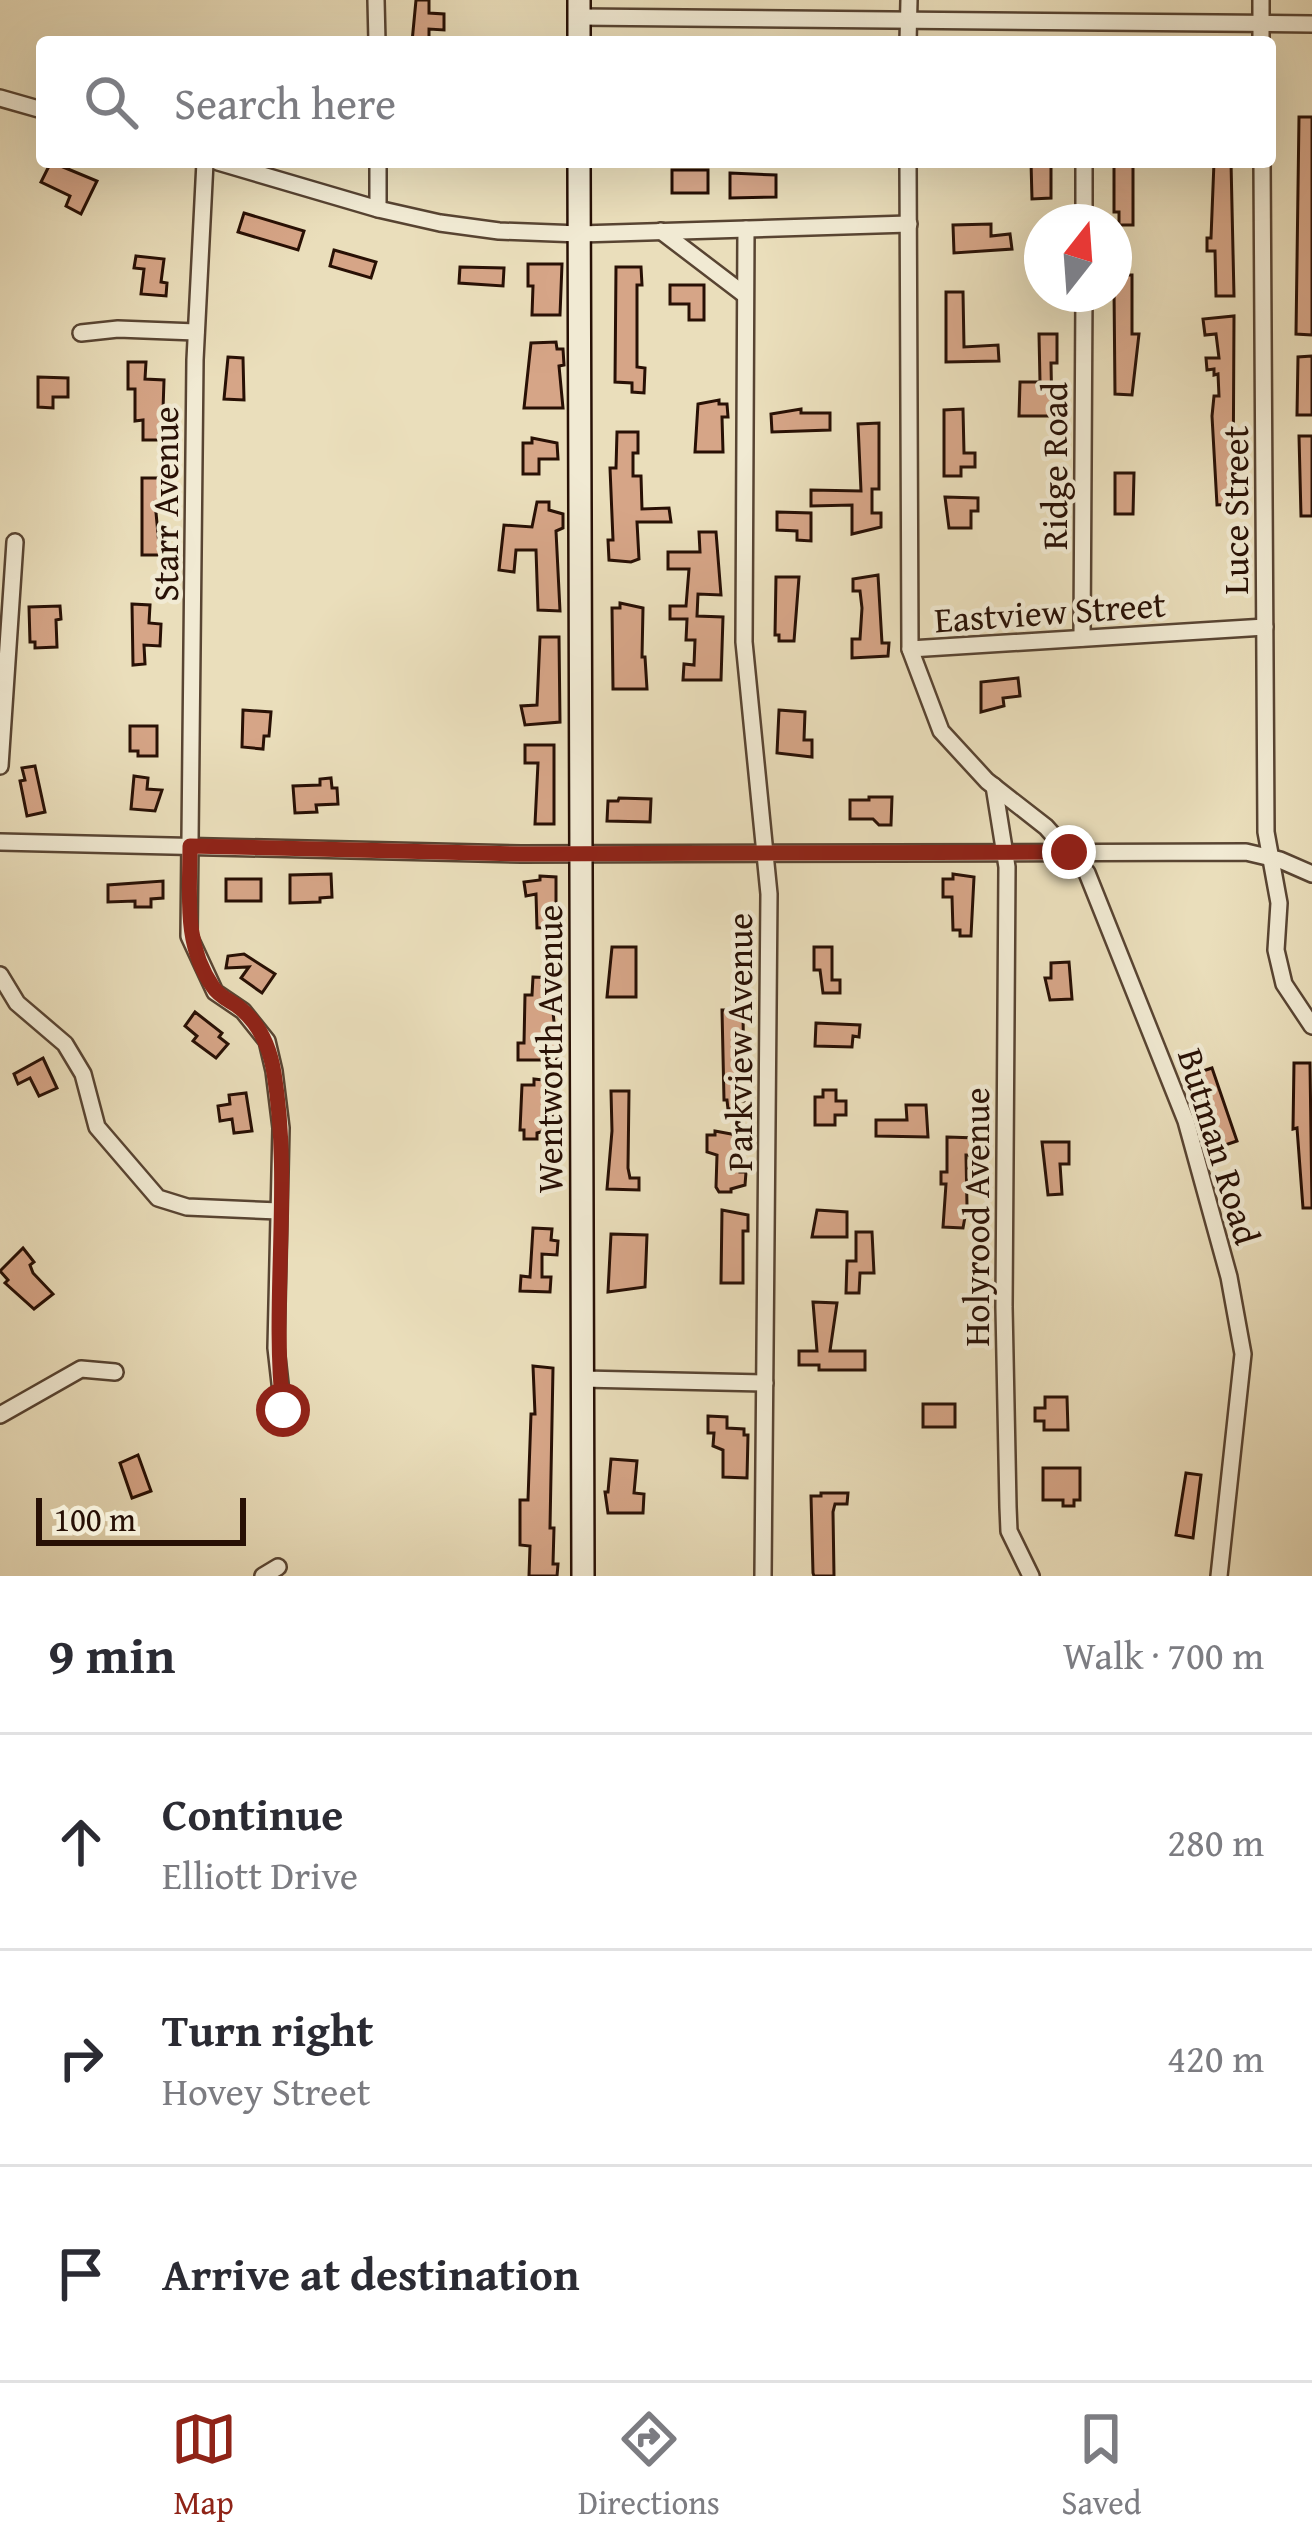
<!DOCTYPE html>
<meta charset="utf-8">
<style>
:root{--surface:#fff;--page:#f7f7f7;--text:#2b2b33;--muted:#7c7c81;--line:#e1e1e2;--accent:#8f2418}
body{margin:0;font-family:"Gentium Book Plus",serif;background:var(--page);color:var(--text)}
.compass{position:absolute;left:1024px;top:204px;width:108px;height:108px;border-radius:50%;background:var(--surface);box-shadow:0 12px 48px #0002;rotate:17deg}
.scale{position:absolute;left:36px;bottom:30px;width:210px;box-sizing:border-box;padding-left:12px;border:6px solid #281005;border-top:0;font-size:33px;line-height:42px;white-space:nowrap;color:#281005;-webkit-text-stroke:9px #f1ead3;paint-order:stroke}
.stop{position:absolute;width:36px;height:36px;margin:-27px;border:9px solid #8f2418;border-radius:50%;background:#fff}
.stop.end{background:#8f2418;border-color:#fff;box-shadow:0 3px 12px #0008}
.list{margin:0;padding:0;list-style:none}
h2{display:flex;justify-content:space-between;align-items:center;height:156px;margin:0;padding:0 48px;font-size:51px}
h2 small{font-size:39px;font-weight:400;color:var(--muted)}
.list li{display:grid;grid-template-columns:78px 1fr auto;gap:36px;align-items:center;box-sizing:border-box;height:216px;padding:0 48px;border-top:3px solid var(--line)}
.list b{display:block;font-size:45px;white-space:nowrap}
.list p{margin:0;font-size:39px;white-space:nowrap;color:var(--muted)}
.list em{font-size:39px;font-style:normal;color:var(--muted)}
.icon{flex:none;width:66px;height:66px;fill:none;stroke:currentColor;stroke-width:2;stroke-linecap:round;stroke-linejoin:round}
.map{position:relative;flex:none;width:1312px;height:1576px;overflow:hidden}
.search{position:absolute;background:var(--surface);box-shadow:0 12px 48px #0002;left:36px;right:36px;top:36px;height:132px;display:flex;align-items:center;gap:30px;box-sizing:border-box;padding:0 42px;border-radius:12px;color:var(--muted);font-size:45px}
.sheet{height:804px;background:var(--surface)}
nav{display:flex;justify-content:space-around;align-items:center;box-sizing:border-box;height:168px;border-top:3px solid var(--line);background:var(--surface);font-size:33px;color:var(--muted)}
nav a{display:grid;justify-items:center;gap:6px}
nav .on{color:var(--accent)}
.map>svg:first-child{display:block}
</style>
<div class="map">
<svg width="1312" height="1576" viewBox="0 0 1312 1576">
<rect width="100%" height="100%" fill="#eadebb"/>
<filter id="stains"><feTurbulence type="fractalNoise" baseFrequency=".00167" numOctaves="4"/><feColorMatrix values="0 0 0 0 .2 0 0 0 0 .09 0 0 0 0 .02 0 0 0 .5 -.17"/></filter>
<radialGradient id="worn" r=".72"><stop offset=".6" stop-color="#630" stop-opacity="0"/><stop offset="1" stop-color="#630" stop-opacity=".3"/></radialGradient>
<g fill="#d6a587" stroke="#281005" stroke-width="3">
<path d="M416,0H429V13L444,14V30L429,29V42H412Z"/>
<path d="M1299,117H1312V335L1296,334Z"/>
<path d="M51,162L97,181L81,214L66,206L70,196L41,182Z"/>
<path d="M1031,162H1051V198L1032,199Z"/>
<path d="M1114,162H1133V225H1119V212H1114Z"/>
<path d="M1214,162H1231L1234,296H1216L1215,251H1207V238H1211Z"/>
<rect x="672" y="170" width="36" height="23"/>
<path d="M730,173L776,175V197L730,198Z"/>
<path d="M244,213L304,231L298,250L238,232Z"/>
<path d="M991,224V236L1010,234L1012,249L954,253L953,225Z"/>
<path d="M334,250L376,262L371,278L330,266Z"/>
<path d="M136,256L164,259L161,282L167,283L166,296L141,294L144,269L134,268Z"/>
<path d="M528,264H562L560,315H532L533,286H528Z"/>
<path d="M460,267L504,268L503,286L459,283Z"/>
<path d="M616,267H641L642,285H637V367L645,368L644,393L632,392V383L615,382Z"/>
<path d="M1119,275H1132V334H1139L1132,395L1115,394L1114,288H1119Z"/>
<path d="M670,285H704V320H689V304H670Z"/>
<path d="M946,292H963L964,347L998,345L999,361L946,362Z"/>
<path d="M1234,316L1233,504L1217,505L1212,416L1214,396H1219L1218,374L1214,375V369L1207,370L1206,358H1219L1216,334L1205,335L1203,319Z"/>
<path d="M1039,334H1057V363H1051L1052,416H1019L1020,382H1040Z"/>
<path d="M556,342L557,349H563L564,365L559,366L563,408H524L531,343Z"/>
<path d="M1312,356V415H1297L1298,357Z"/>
<path d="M228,357L243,358L244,400L224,399Z"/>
<path d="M128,362H146L145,379L164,380L162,440H143V420L135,421V389H128Z"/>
<path d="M38,377L68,378V397H53V408L38,407Z"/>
<path d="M719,400V404H727L728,417H722L723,452H695L698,404Z"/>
<path d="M801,409V413H830V430L772,432L771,414Z"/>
<path d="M963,409L964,453H975V467H961V476H944V410Z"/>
<path d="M879,423V489H872V513H881V527L852,534V505L811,506V490L861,491L858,424Z"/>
<path d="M617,432H638V453H633V476H641L642,509L669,508L671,522H637L639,559L631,562L609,560L608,540H613L610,468H616Z"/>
<path d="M1299,436H1312V516H1301Z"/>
<path d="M532,438L557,443L558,459H539V474H523V443H532Z"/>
<path d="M1115,473H1134L1133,514H1115Z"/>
<path d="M142,478H160L159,502H155L160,555H142Z"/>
<path d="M945,497L978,498V511H971V528H949Z"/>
<path d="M537,502H549V510L563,514V528L556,531L560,611L538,610L536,550H516L514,572L499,570L504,525L532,527Z"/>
<path d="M777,512L811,513V541L797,540V531L777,530Z"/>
<path d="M699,532H716L721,595L698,594L697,616L723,617L721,680H683L684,664L694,665L695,640H686L687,619H670V606H686L689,569H668V552H700Z"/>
<path d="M878,575L882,643H889L888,656L852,658V639H860L862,608L860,591H853V579Z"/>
<path d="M776,577H799L794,641H779V635H775Z"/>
<path d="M620,603L643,608L642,657H645L647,689H613L612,608H620Z"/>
<path d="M132,604L150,605L149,623L161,624L160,646L144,645L145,664L133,665Z"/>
<path d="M60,606L61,619L56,620L57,647L35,648V642H30L29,607Z"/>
<path d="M540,637H559L560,722L525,725L521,706L537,705Z"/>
<path d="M1018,678L1020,696L1003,698L1004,706L981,712V682Z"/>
<path d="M243,710L271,712L269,736H264L263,749L242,747Z"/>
<path d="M779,710L805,712L804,740H812V757L777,753Z"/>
<path d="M130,726H157V756H138V751H130Z"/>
<path d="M525,745H554V824H535L538,763H525Z"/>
<path d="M35,766L45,812L27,816L20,781L25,780L22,768Z"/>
<path d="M134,776L148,778L147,789L162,790L155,811L131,809Z"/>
<path d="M331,778L332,788H337L338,804L316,805L317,812L295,813L293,786L320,785V779Z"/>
<path d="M869,797H892L891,825H879L873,819H850V800H869Z"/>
<path d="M619,798L651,799L650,822L607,821L608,801H618Z"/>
<path d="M331,874L332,897L320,898V902L290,903V875Z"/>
<path d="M953,874L974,877L971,936H960V930H953L952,897H943V879H953Z"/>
<path d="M540,876L556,877V927L537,928L536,894L526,896L524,882L540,880Z"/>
<rect x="226" y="879" width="35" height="22"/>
<path d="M163,881V898L151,899V907H135V901L108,902V885Z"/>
<path d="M612,947H636V997H607Z"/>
<path d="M814,947H832V980H840V993H823L820,970H814Z"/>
<path d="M244,954L275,974L262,993L241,978L249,967L226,968L228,956Z"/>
<path d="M1069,962L1072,999L1050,1000L1045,978H1051V963Z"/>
<path d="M533,977L555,978L553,1012L558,1060H518V1043H524L525,995H532Z"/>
<path d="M722,1010H743L744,1101H739V1108L728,1109L727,1100H724Z"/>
<path d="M195,1012L222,1033L219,1037L228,1044L216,1058L193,1041L197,1036L185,1026Z"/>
<path d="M816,1023L860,1025L859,1037L853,1036L852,1047L815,1046Z"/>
<path d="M43,1058L57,1088L39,1096L30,1078L18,1084L14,1074Z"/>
<path d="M1294,1063H1310L1312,1208H1303L1297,1128L1293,1129Z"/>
<path d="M1212,1068L1237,1141L1219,1147L1194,1074Z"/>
<path d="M534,1079L553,1081L552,1129L537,1133V1139H524V1130H520L522,1085H534Z"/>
<path d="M823,1090H836V1101H846V1115H835V1125H815V1097H823Z"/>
<path d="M611,1091H629L628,1168L630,1178H639V1190L607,1189L612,1131Z"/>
<path d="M246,1093L252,1131L234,1133L232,1119L220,1121L218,1106L230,1104L229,1095Z"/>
<path d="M906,1105H926L928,1137L876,1136V1120H907Z"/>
<path d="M715,1131L742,1136L740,1172H746L745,1185L731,1189V1192H719L716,1187L717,1155L707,1152V1135H715Z"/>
<path d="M947,1137L977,1138L976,1155H966L967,1206L963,1228L943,1227L946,1184H941V1172H947Z"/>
<path d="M1042,1142H1069V1164H1060L1062,1194L1048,1195Z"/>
<path d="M722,1210L748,1215V1231H743V1283H721Z"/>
<path d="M817,1210L847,1212V1237H812Z"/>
<path d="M533,1228L552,1229L551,1240L558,1241L557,1255L542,1254V1277H551L550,1292L520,1291L521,1276L530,1277Z"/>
<path d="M856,1232H872L874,1273H860L859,1293H846L847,1261H856Z"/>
<path d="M611,1234L647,1235L645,1287L608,1292Z"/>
<path d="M23,1248L34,1262L30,1265L33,1273L53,1294L34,1309L5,1283L8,1280L0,1271Z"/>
<path d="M813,1302L837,1303L830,1351H865V1370H819V1365H799V1351H817Z"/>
<path d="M533,1366L553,1368L550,1528H554L553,1564H558L557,1576H529L530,1546L520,1545V1500H528L531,1414H535Z"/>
<path d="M1045,1397H1067L1068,1430H1044V1421H1035V1408H1045Z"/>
<rect x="923" y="1404" width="32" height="23"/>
<path d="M708,1416L727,1417V1428L744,1429V1435H748L747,1478L723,1477V1450L713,1446L714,1433H708Z"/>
<path d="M138,1455L151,1491L132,1498L120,1463Z"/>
<path d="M611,1459L637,1461L634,1493L644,1494L643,1513H608L605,1492H608Z"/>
<path d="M1043,1468H1080V1500H1074V1506H1063V1500H1043Z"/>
<path d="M1186,1473L1201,1475L1193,1538L1176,1535Z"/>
<path d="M821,1493H848L847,1504H835L833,1512L834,1576H814L813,1573L811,1496H821Z"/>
</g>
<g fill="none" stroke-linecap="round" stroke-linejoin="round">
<defs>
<g id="street">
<path d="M376,0L377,42"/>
<path d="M1261,0V42"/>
<path d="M579,17L1312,24"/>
<path d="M908,42L909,0"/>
<path d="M0,98L42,110"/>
<path d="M205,162L195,360L189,936L215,992L243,1011L267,1041L274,1071L281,1128L276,1348L283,1410"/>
<path d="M218,162L378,209L440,223L499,231L580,234L909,224"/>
<path d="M378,162V209"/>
<path d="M908,162L910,649L941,731L987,781L1046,827L1087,873L1186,1121L1229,1277L1243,1354L1219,1576"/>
<path d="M1262,162L1266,832L1279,903L1276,950L1284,984L1312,1026"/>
<path d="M1084,222V162"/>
<path d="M746,229L744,642L769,894L763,1576"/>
<path d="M661,231L745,295"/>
<path d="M81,333L118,329L196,332"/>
<path d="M1082,638L1084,294"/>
<path d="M910,649L1265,627"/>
<path d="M0,766L15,542"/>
<path d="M994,786L1007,867L1004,1307L1008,1507L1009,1531L1031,1576"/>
<path d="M0,842L521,854L1246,852L1280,860L1312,874"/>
<path d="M0,975L17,1003L65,1044L83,1074L97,1127L158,1198L187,1207L279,1211"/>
<path d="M582,1379L765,1383"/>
<path d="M0,1415L81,1369L115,1372"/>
<path d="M263,1576L278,1567"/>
</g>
<g id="secondary">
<path d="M579,0V42"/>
<path d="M579,162L583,1576"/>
</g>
</defs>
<use href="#street" stroke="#584432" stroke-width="20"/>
<use href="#secondary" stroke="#281005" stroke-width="26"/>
<use href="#street" stroke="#f1ead3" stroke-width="15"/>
<use href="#secondary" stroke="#f1ead3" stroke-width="21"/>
</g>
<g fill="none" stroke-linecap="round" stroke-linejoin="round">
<path stroke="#8f2418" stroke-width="15" d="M283,1410C271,1298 292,1184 274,1073C270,1048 261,1026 241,1009C232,1001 220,998 213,987C183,944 190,896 190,846L521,854L1069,852"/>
</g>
<g text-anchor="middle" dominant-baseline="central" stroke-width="9" stroke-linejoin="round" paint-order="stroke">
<g font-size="36" fill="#281005" stroke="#f1ead3">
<text transform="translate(1053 466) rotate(-90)">Ridge Road</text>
<text transform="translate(164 504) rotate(-90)">Starr Avenue</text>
<text transform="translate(1234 510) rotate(-90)">Luce Street</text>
<text transform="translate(1050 611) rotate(-4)">Eastview Street</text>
<text transform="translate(738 1042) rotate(-90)">Parkview Avenue</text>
<text transform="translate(548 1049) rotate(-90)">Wentworth Avenue</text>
<text transform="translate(1220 1146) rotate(73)">Butman Road</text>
<text transform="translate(975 1217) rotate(-90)">Holyrood Avenue</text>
</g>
</g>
<rect width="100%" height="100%" filter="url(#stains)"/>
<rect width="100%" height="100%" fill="url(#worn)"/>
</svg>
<svg class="compass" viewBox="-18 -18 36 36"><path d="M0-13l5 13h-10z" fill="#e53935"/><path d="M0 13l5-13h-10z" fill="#7c7c81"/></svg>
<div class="scale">100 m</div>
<div class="stop" style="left:283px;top:1410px"></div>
<div class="stop end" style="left:1069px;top:852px"></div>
<div class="search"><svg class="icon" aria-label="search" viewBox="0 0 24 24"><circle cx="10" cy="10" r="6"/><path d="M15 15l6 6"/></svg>Search here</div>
</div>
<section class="sheet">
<h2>9 min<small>Walk · 700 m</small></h2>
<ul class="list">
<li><svg class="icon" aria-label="ahead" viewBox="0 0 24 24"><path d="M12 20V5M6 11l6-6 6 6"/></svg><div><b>Continue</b><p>Elliott Drive</p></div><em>280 m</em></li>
<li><svg class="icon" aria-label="right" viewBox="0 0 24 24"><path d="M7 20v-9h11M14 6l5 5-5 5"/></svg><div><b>Turn right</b><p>Hovey Street</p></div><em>420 m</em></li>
<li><svg class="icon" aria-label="arrive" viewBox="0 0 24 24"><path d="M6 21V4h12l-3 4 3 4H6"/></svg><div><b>Arrive at destination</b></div></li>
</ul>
</section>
<nav>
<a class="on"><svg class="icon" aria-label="map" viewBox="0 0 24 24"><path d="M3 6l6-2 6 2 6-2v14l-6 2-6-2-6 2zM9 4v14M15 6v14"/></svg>Map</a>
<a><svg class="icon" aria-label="directions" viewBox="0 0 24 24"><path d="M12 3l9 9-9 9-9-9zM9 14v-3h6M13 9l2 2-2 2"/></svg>Directions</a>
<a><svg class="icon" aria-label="saved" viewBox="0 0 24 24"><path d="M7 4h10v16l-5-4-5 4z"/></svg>Saved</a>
</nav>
